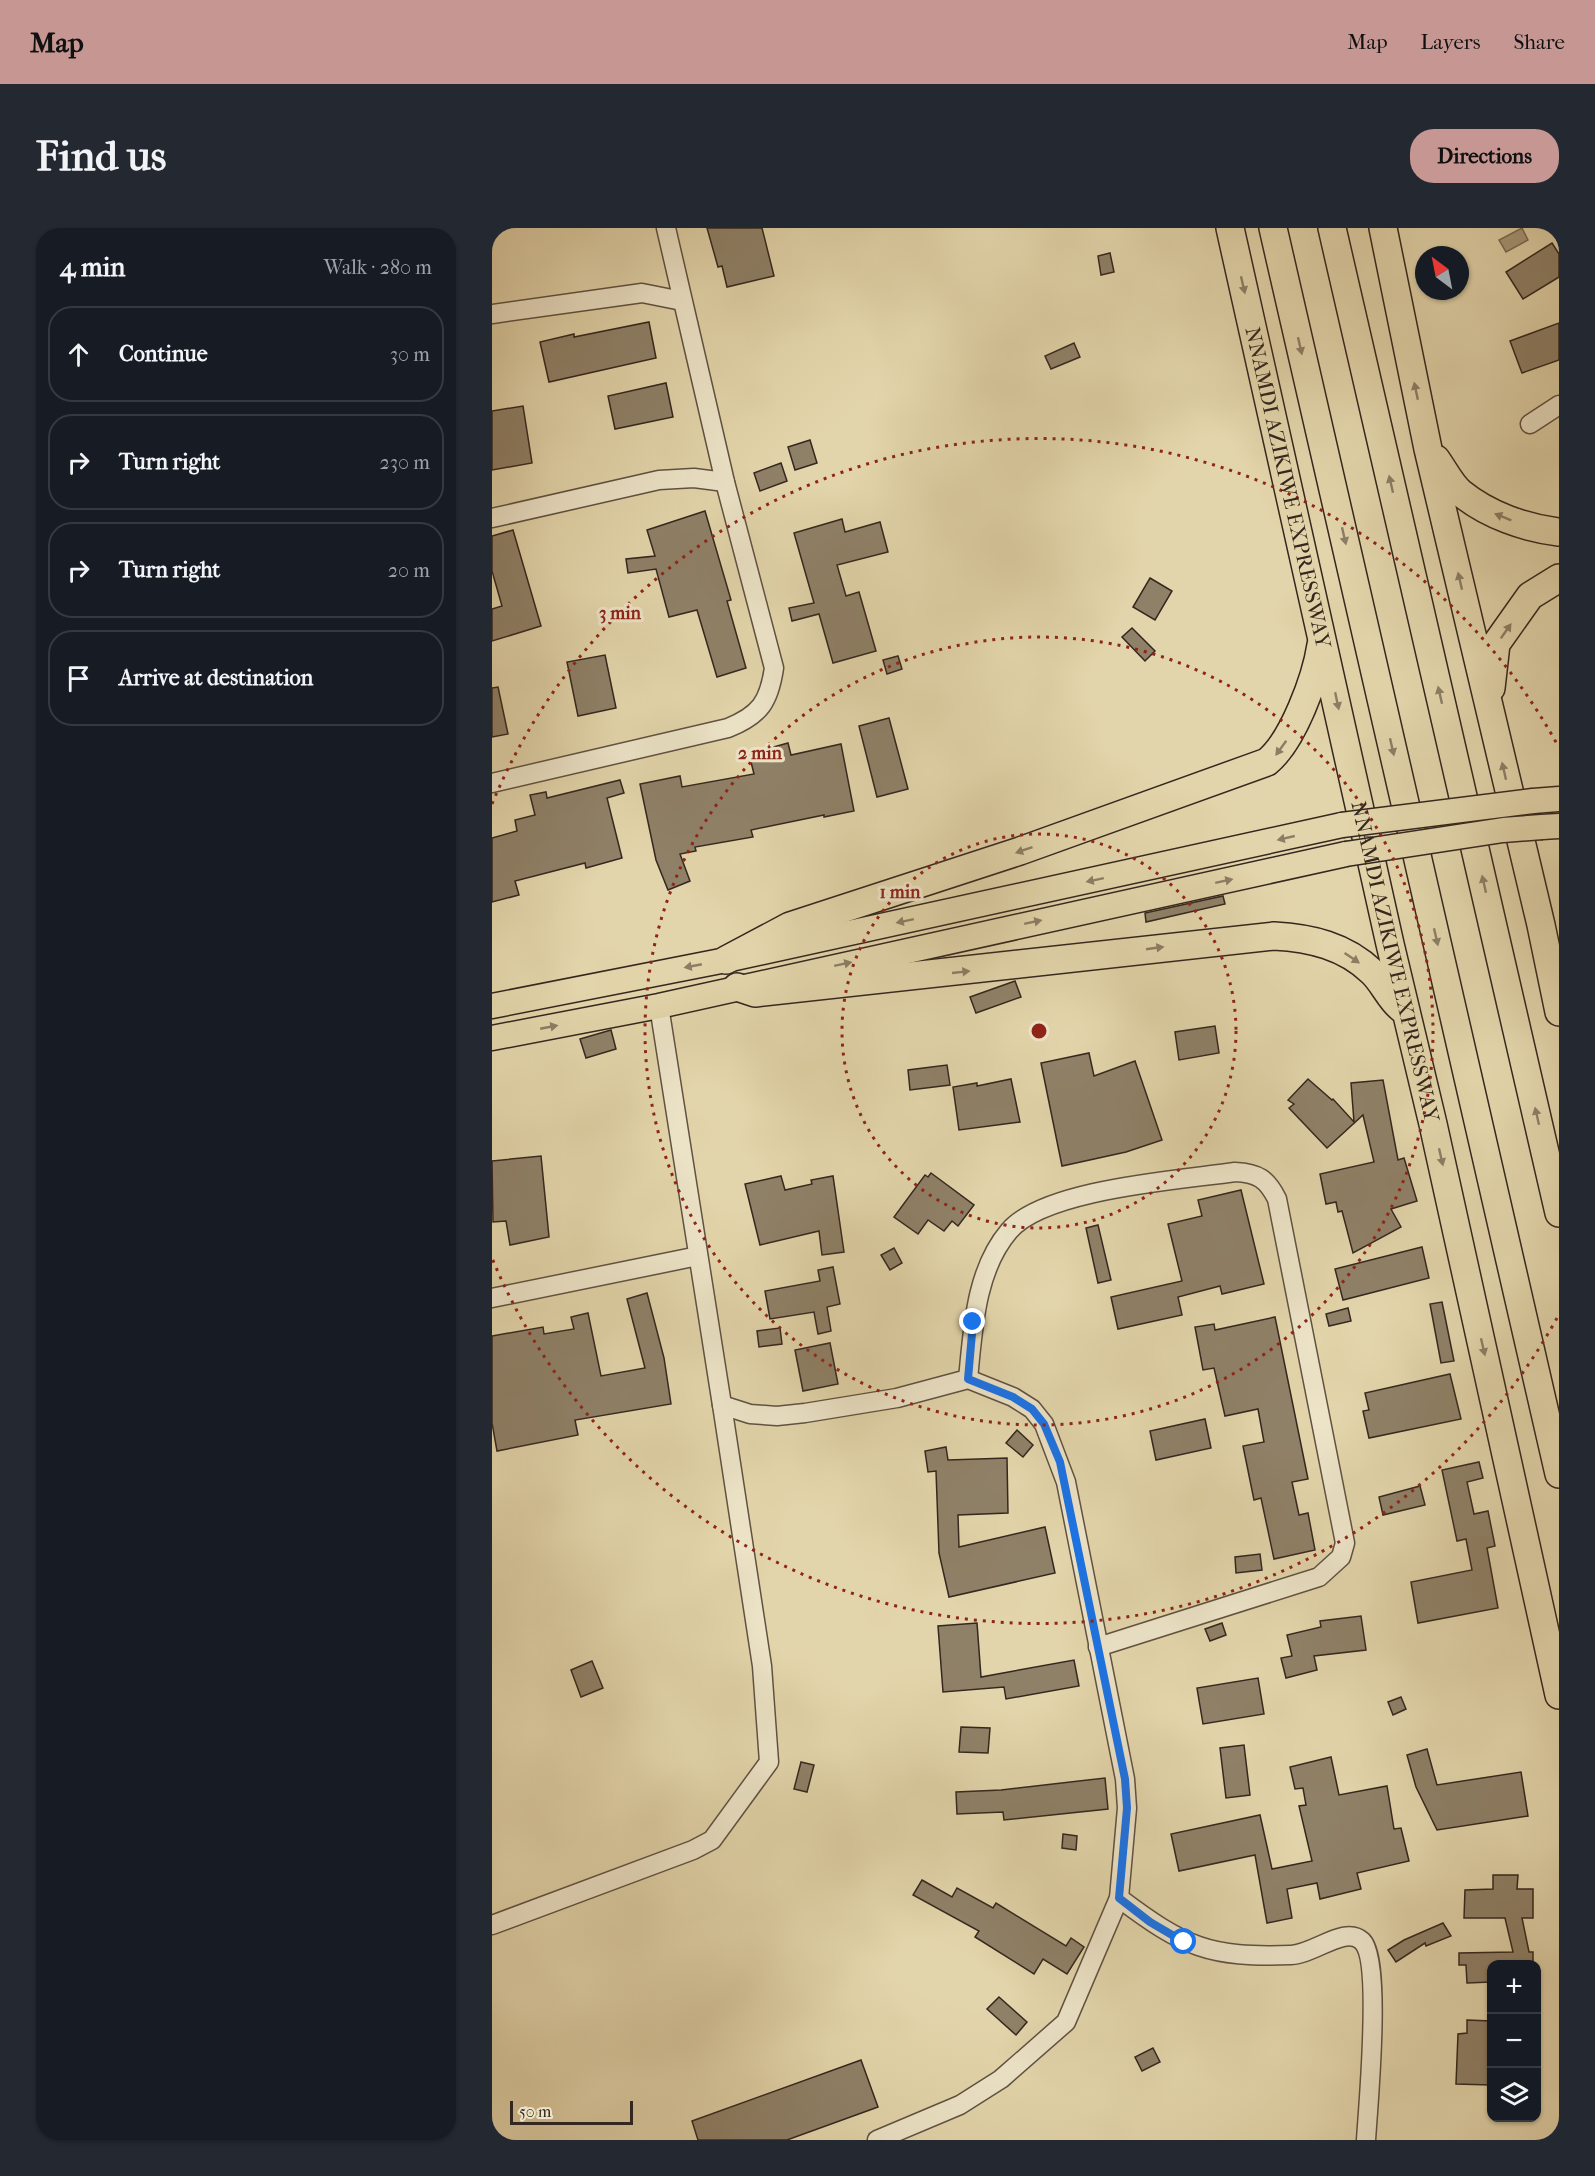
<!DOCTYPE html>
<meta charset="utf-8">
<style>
:root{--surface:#171b24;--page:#242831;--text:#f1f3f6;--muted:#9ea1a6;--line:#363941;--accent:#c59692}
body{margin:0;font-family:"IM FELL French Canon",serif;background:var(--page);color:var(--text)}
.controls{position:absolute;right:18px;bottom:18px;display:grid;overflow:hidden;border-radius:12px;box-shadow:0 2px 4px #0004}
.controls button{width:54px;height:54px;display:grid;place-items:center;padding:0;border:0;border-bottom:2px solid var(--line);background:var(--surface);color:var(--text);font:30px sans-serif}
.compass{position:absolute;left:923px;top:18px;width:54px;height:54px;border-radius:50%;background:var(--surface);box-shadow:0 2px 4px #0004;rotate:328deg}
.scale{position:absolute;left:18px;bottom:15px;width:123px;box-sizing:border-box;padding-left:6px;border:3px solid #34271f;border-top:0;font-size:16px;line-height:21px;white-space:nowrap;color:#34271f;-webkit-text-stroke:4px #ede4c8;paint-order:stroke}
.stop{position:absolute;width:18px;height:18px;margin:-14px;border:4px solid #1a73e8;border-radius:50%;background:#fff}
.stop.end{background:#1a73e8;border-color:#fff;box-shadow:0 2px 6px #0008}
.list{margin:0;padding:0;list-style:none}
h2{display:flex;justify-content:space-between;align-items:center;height:78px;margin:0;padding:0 24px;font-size:26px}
h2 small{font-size:20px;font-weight:400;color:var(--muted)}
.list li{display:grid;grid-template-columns:39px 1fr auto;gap:18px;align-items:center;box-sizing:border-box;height:96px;margin:0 12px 12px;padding:0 12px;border:2px solid var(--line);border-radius:24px}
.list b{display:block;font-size:22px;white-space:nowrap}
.list em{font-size:20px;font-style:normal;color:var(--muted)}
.icon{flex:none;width:33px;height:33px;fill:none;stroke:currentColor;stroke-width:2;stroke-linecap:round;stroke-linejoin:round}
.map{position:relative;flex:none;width:1067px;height:1912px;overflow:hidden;border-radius:24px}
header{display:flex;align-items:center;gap:36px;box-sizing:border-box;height:84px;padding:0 30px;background:var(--accent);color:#111}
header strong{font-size:28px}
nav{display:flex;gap:33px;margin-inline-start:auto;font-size:21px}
.intro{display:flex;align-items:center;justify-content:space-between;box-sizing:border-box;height:144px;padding:0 36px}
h1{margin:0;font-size:42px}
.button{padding:15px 27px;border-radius:24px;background:var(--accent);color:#111;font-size:21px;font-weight:700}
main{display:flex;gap:36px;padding:0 36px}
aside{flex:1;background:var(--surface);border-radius:24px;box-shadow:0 2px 4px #0004}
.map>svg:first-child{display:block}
</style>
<header>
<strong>Map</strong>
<nav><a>Map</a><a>Layers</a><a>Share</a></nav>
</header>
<div class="intro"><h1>Find us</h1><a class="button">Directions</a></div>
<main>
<aside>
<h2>4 min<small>Walk · 280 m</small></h2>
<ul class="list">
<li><svg class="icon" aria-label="ahead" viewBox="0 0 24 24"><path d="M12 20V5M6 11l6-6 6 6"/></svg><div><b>Continue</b></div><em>30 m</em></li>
<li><svg class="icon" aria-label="right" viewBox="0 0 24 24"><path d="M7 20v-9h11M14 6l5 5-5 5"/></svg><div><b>Turn right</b></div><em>230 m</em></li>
<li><svg class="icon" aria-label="right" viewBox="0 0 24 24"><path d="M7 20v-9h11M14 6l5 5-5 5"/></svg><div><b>Turn right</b></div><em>20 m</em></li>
<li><svg class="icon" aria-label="arrive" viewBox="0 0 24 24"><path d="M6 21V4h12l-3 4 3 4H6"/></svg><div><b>Arrive at destination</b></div></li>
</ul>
</aside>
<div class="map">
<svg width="1067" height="1912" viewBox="0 0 1067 1912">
<rect width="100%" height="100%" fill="#e3d5ab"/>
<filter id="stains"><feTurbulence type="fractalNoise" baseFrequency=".00333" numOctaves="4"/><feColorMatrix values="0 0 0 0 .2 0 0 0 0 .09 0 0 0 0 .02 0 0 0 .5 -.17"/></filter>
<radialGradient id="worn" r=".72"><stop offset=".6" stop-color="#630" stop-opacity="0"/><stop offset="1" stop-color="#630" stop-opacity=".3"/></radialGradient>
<path fill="#a89a7b" stroke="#7a6c56" stroke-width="1.5" d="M1030,0L1036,12L1014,24L1007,12Z"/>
<g fill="#8f8168" stroke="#34271f" stroke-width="1.5">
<path d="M215,0H270L282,48L235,59L230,38L226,39Z"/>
<path d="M1060,15L1067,26V49L1031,71L1014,44Z"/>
<path d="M618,25L622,44L609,47L606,28Z"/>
<path d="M157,94L164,130L57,154L48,114L82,106V109Z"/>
<path d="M1067,95V132L1030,145L1018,113Z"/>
<path d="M582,115L588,129L559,141L553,128Z"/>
<path d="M174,155L181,189L123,201L116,168Z"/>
<path d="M31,178L40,235L0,242V183Z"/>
<path d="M318,212L325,235L303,242L296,219Z"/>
<path d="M289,235L295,253L268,263L262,245Z"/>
<path d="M213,283L239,372L235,373L254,440L225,449L205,382L177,389L164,341L136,345L134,331L163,328L155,302Z"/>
<path d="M350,291L353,304L388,294L396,324L345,337L354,368L367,364L384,423L341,435L327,386L300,393L297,380L322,375L302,305Z"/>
<path d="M21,302L49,398L0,413V381L10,378L0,343V308Z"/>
<path d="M658,350L680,363L663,392L641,379Z"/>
<path d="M640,400L663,423L653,433L630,409Z"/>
<path d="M113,427L124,480L86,488L75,434Z"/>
<path d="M406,428L410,441L395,446L391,432Z"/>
<path d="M6,459L16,506L0,509V460Z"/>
<path d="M397,490L416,561L385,569L367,498Z"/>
<path d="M296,515L299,527L349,516L362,583L332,589V587L259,602L261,609L203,619L204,623L188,626L198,653L176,662L164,632L148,556L188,548L190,559L262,546L257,526Z"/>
<path d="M128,552L132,565L115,570L130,630L94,640L93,635L23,653L27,667L0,674V610L25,603L23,592L43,587L38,567L54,564L55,570Z"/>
<path d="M731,668L733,676L654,694L653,685Z"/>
<path d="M523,753L529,769L484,785L478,769Z"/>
<path d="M723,798L727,825L687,832L683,804Z"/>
<path d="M119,802L124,821L94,830L88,811Z"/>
<path d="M597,825L602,848L643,833L670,912L634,924L570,938L549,835Z"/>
<path d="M455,837L458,857L418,862L416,842Z"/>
<path d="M519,851L528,894L467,902L461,859L485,855V858Z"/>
<path d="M816,851L840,872L841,871L862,894L859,855L891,852L906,932L912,930L925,973L899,981L909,999L861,1025L850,983L846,984L844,974L834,976L828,946L882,934L871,887L835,920L797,880L802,876L796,872Z"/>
<path d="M49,928L57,1009L18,1017L14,993L1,994L0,933Z"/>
<path d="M439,945L482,977L466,998L460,993L452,1003L436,992L426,1006L402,989L433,947L436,949Z"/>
<path d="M289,948L293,962L320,956L319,952L341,948L352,1024L330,1027L327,1003L268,1017L253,956Z"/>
<path d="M749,962L772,1056L730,1066L728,1058L686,1069L690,1087L626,1101L619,1069L690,1053L676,996L710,988L706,972Z"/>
<path d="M606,997L619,1052L606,1055L594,1000Z"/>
<path d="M930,1019L937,1050L851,1072L843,1041Z"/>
<path d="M402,1020L410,1035L398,1042L389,1027Z"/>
<path d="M341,1039L348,1076L335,1079L339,1103L326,1106L322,1084L278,1091L273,1063L328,1053L326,1042Z"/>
<path d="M155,1065L172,1130L179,1176L83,1192L86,1207L5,1223L0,1195V1108L51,1099L52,1106L82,1101L79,1089L96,1085L109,1148L153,1140L135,1071Z"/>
<path d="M950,1074L962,1133L949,1135L938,1076Z"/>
<path d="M856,1080L859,1093L837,1098L834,1086Z"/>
<path d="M783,1089L816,1251L800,1254L807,1287L816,1285L823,1322L782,1331L769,1270L762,1272L751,1218L772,1214L766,1181L733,1188L722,1140L711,1142L703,1099L722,1096L723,1102Z"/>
<path d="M288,1100L290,1116L267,1119L265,1103Z"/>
<path d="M338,1115L346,1156L311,1163L303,1122Z"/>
<path d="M958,1146L969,1191L877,1210L871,1183L877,1182L873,1165Z"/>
<path d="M713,1191L719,1220L664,1232L658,1203Z"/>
<path d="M525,1202L541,1217L531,1229L514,1215Z"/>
<path d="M454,1219L456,1232L515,1230L516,1285L466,1287L467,1319L553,1299L563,1345L457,1369L447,1325L444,1243L436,1244L433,1223Z"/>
<path d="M987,1234L991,1250L975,1254L982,1286L996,1283L1003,1318L995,1320L1006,1380L926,1395L919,1354L980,1342L974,1311L965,1313L950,1242Z"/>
<path d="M928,1258L933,1277L891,1287L887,1269Z"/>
<path d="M768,1326L770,1342L744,1345L743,1329Z"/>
<path d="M869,1388L874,1422L822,1428L825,1442L794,1450L789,1430L800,1428L795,1407L829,1399L828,1393Z"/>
<path d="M485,1395L489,1449L582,1432L587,1458L514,1471L512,1459L451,1464L446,1398Z"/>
<path d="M730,1395L734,1407L718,1413L713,1401Z"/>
<path d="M100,1433L111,1460L89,1469L79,1442Z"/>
<path d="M766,1450L772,1486L711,1496L705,1460Z"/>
<path d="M909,1469L914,1481L901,1487L896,1474Z"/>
<path d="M469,1499L498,1500L496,1525L467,1524Z"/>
<path d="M752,1517L758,1567L734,1570L728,1520Z"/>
<path d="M935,1521L945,1557L1029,1544L1036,1588L945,1602L924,1559L915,1527Z"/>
<path d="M839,1529L847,1567L895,1558L902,1601L909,1600L917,1633L865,1645L869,1661L828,1671L825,1655L795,1661L800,1690L775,1695L763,1627L687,1643L679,1606L768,1587L780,1641L820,1633L807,1578L814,1577L811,1560L803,1561L798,1539Z"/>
<path d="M309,1534L322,1537L315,1564L302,1561Z"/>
<path d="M613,1550L616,1581L512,1592L511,1584L465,1586L464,1564L509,1562Z"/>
<path d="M571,1606L585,1608L584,1622L570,1620Z"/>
<path d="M1001,1647H1026L1025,1661H1041V1690H1030L1037,1724H1041V1737H999V1754L975,1755L974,1737H967V1725L1021,1724L1013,1690H972L973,1662L1001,1661Z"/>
<path d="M430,1652L460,1669L465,1660L501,1680L504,1675L574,1718L579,1710L592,1719L575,1746L551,1731L542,1746L483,1709L487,1703L421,1667Z"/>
<path d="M951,1695L959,1708L934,1718L933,1715L904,1734L896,1722L912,1712Z"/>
<path d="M507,1769L535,1794L524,1807L495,1781Z"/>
<path d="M975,1792L999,1793V1857L964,1856L966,1806L975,1805Z"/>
<path d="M661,1820L668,1834L650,1843L643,1829Z"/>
<path d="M369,1832L386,1879L295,1912H206L200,1893Z"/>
</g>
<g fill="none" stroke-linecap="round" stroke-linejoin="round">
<defs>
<g id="minor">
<path d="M0,86L150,65L190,73"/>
<path d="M1038,196L1067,177"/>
<path d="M0,290L167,252L202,250L233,254"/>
<path d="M0,555L236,500C268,487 277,474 282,440L233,254L174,0"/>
<path d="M167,778L230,1177L258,1186L285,1188L313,1185L405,1170L476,1151L521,1169L540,1181L552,1196L574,1254L633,1551L635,1580L627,1670L574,1794L509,1851L468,1877L385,1912"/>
<path d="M0,1070L206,1028"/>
<path d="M476,1151C481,1102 483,1043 517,1003C552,961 688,952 743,944C766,945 775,951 785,971L853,1315L849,1329L827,1349L606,1419"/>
<path d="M627,1670C692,1719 717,1730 799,1727C823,1726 853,1697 870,1713C890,1732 876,1879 874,1912"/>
<path d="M0,1697L201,1622L220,1612L277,1534L270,1438L230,1177"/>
</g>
<g id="major">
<path d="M1041,573L1067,571"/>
<path d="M1050,599L1067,598"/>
<path d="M0,778L234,732L850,597"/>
<path d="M0,810L167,778L854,626"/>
</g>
<g id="highway">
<path id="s1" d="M738,0L898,716L941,896L1067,1467"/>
<path d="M781,0L1067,1246"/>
<path d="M840,0L1067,985"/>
<path d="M891,0L936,221L1049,697L1067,784"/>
<path d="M944,231C952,242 959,257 969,265C996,287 1033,300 1067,304"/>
<path d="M999,460L1004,416L1038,368L1067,350"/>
<path d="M234,732L298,698L528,623L775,534C801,513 824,450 829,417"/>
<path d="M245,759L263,765L782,708C819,710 853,718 880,744C891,754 898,772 909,780"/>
</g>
</defs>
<use href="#minor" stroke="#605242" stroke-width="21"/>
<use href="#major" stroke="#34271f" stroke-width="27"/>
<use href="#highway" stroke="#34271f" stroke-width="30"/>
<use href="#minor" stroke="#ede4c8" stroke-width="18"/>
<use href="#major" stroke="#e3d5ab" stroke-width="24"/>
<use href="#highway" stroke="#e3d5ab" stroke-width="27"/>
<defs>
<g id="major-bridge">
<path d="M850,597L1041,573"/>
<path d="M854,626L1011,602L1050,599"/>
</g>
</defs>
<use href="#major-bridge" stroke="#34271f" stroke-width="27" stroke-linecap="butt"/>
<use href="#major-bridge" stroke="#e3d5ab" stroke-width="24"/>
</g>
<defs><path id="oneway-solid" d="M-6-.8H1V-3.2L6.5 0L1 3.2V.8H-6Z" transform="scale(1.5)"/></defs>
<g fill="#8c7e65">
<use href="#oneway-solid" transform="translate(751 57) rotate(77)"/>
<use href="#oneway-solid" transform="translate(808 118) rotate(77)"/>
<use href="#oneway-solid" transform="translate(924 163) rotate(-102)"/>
<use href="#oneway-solid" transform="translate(899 256) rotate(-103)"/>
<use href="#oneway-solid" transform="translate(1011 289) rotate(-158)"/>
<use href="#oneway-solid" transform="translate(852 308) rotate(77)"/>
<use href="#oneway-solid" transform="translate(968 353) rotate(-103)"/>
<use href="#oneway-solid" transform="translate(1014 403) rotate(-55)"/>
<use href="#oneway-solid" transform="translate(948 467) rotate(-103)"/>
<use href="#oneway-solid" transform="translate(845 473) rotate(78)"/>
<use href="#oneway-solid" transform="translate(900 519) rotate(77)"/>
<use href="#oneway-solid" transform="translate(789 520) rotate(126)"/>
<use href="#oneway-solid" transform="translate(1012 543) rotate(-103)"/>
<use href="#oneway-solid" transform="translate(794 610) rotate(167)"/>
<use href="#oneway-solid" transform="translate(532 622) rotate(161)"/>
<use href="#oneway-solid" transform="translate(603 652) rotate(168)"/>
<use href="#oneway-solid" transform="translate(732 653) rotate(-12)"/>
<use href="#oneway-solid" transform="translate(992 656) rotate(-103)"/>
<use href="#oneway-solid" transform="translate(413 693) rotate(168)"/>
<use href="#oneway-solid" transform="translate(541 694) rotate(-12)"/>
<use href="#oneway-solid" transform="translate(944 709) rotate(77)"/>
<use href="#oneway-solid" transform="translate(663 720) rotate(-8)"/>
<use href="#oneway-solid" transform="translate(860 730) rotate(34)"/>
<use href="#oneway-solid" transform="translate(351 736) rotate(-12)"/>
<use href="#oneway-solid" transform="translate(201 738) rotate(169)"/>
<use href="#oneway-solid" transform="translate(469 744) rotate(-6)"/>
<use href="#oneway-solid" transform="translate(57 799) rotate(-11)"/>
<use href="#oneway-solid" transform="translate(1045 888) rotate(-103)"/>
<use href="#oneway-solid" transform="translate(949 929) rotate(77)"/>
<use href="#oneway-solid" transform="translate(991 1119) rotate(77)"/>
</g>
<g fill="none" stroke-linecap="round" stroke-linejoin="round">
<path stroke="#1a73e8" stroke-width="8" d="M481,1094L476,1151L521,1169L540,1181L552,1196L568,1234L633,1551L635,1580L627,1670L658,1694L692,1714"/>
</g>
<g fill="none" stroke="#8f2418" stroke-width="3" stroke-dasharray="3 6">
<circle cx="547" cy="803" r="197"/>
<circle cx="547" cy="803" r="394"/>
<path d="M1065 1090A592 592 0 0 1 0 1030M0 576A592 592 0 0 1 1065 516"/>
</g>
<g text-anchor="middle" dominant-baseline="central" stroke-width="6" stroke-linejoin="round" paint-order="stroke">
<g font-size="21" fill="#34271f" stroke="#ede4c8">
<text stroke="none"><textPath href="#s1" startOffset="266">NNAMDI AZIKIWE EXPRESSWAY</textPath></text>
<text stroke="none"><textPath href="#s1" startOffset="752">NNAMDI AZIKIWE EXPRESSWAY</textPath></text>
</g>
</g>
<circle cx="547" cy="803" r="9" fill="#8f2418" stroke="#ede4c8" stroke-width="3"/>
<g font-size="18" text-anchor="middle" font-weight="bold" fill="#8f2418" stroke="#ede4c8" stroke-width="6" stroke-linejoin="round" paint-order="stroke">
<text x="128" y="391">3 min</text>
<text x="268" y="531">2 min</text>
<text x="408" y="670">1 min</text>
</g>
<rect width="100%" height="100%" filter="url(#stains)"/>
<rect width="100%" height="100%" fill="url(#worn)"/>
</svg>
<div class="controls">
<button>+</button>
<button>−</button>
<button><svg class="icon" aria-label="layers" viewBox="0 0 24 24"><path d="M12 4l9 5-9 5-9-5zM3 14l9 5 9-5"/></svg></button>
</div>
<svg class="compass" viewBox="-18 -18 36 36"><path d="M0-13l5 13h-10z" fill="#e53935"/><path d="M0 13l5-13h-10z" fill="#9ea1a6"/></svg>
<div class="scale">50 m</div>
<div class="stop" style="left:692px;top:1714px"></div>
<div class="stop end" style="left:481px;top:1094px"></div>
</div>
</main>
